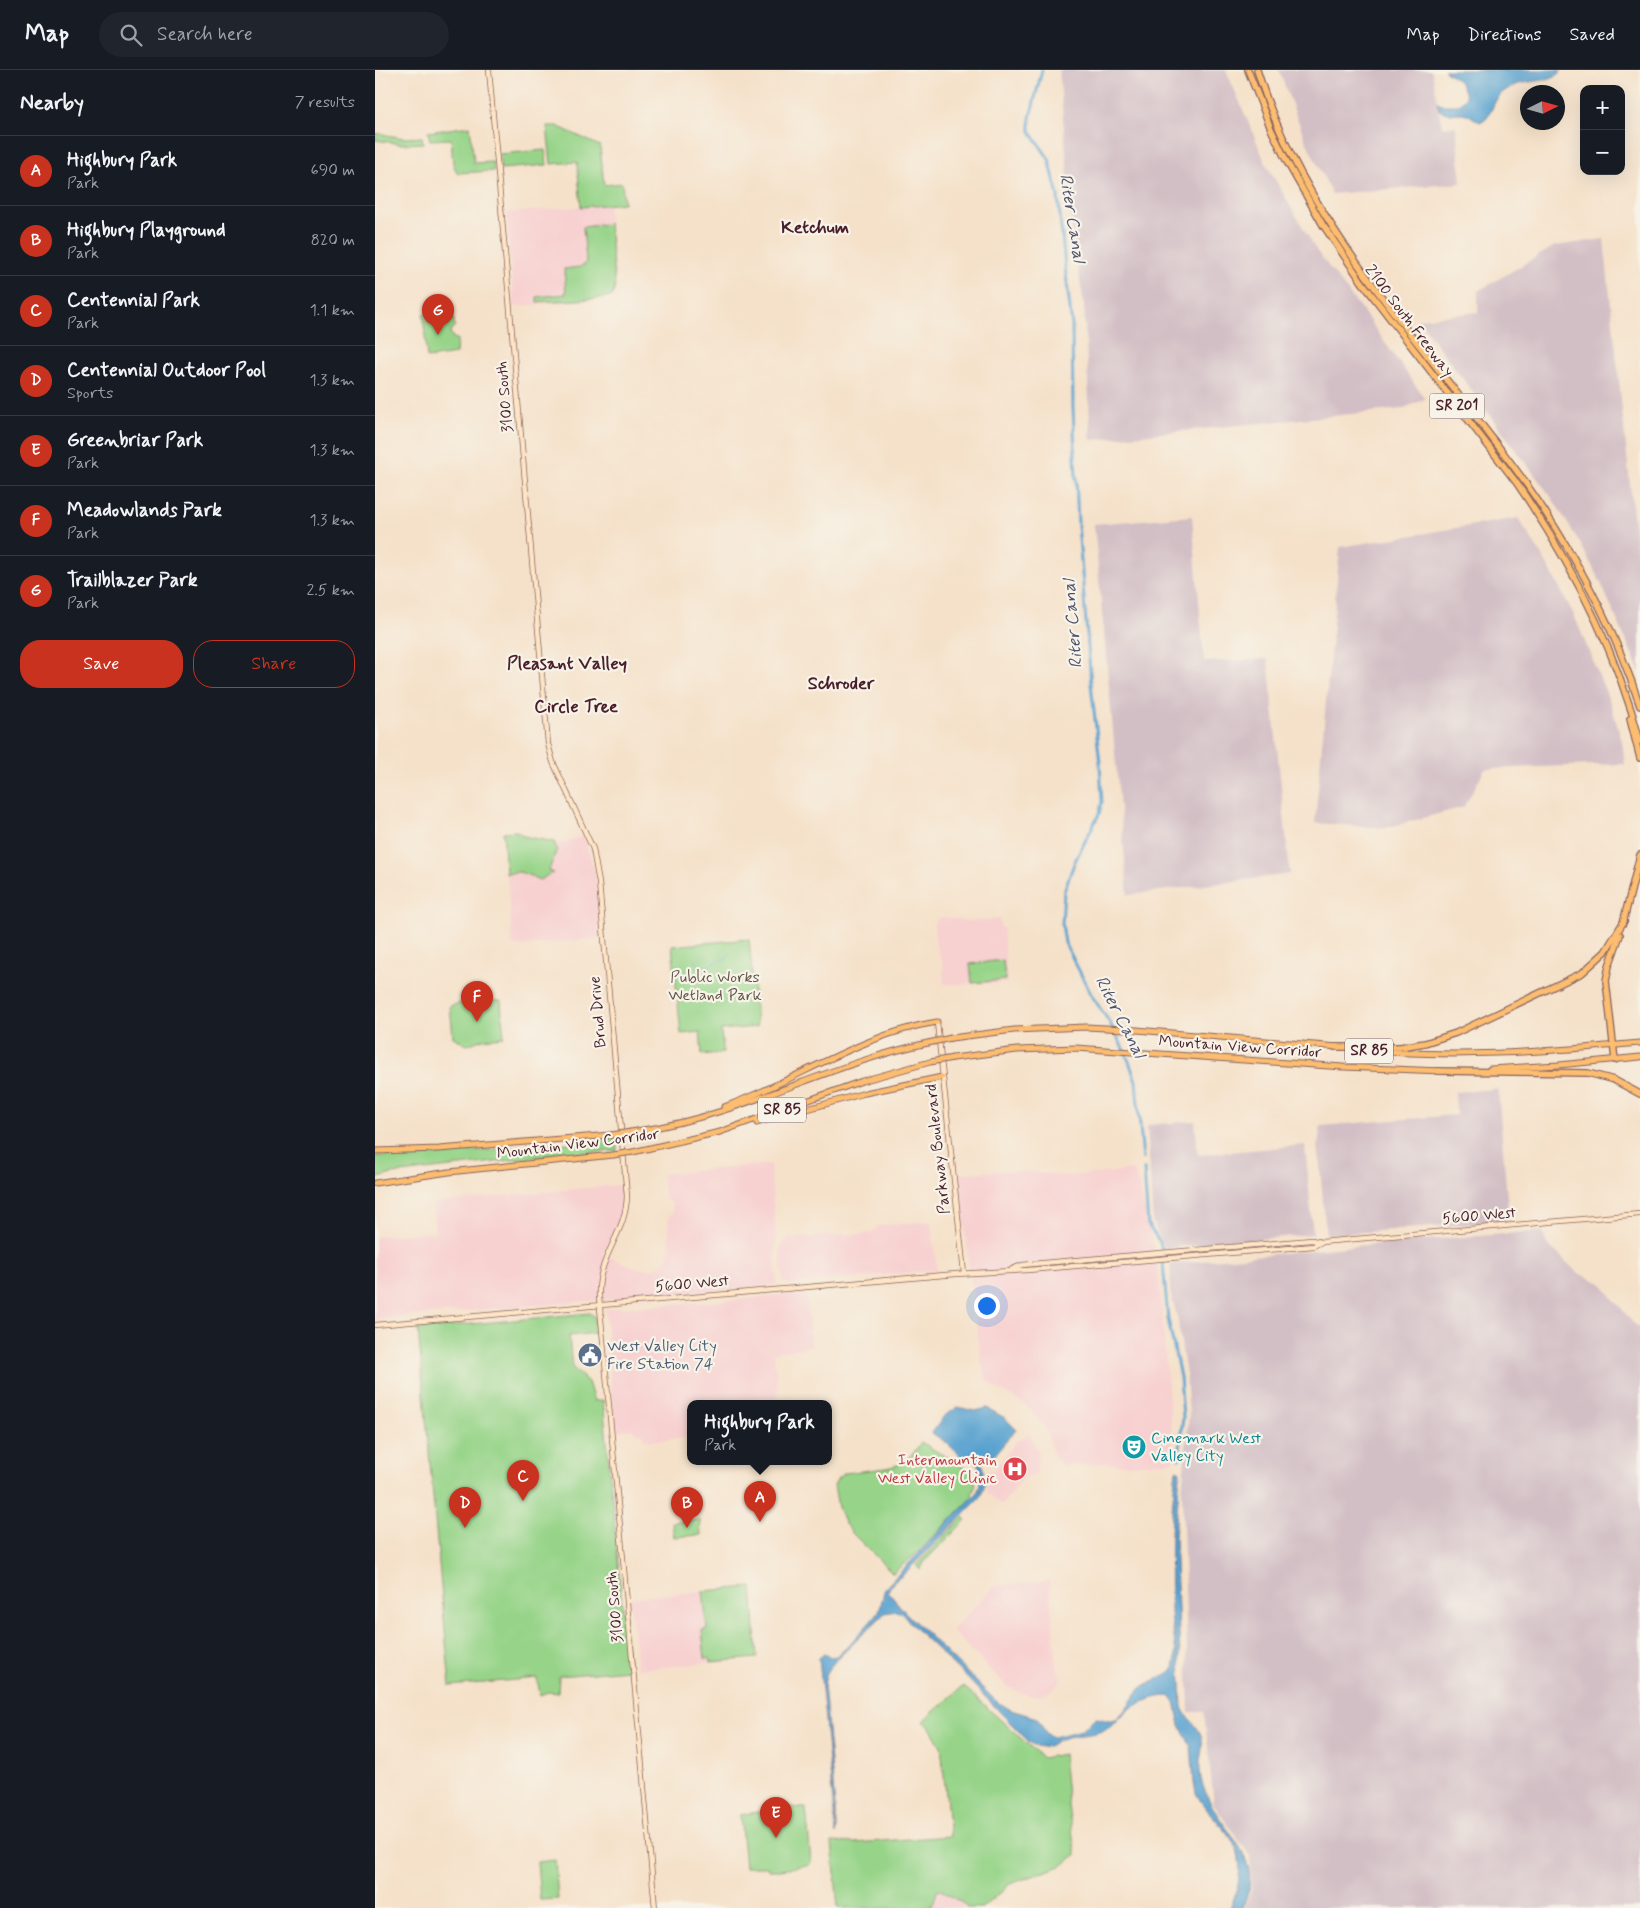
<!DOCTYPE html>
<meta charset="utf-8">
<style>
:root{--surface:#171b24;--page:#20242c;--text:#f1f3f6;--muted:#9ea1a6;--line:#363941;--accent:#c8321e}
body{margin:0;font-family:Mynerve,sans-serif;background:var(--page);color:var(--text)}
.controls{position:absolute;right:15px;top:15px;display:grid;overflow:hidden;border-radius:10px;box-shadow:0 5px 20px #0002}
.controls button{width:45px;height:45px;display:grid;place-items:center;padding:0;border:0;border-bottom:1px solid var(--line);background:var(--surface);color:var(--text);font:25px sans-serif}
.compass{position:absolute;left:1145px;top:15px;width:45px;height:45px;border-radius:50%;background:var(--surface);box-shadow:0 5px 20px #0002;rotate:85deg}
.you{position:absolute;left:611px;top:1235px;width:18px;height:18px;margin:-12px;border:4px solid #fff;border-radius:50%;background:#1a73e8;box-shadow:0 0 0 8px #1a73e833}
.badge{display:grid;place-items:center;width:32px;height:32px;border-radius:50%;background:var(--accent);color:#fff;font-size:16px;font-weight:700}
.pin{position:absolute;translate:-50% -41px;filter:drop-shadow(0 1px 2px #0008)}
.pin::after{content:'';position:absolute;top:26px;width:18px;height:15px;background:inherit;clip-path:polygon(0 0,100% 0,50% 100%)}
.popup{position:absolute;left:312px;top:1330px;width:145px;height:65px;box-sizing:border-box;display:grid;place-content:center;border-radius:10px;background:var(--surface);filter:drop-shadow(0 1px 4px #0005);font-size:16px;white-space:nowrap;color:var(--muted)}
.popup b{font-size:19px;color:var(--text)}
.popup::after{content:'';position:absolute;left:50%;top:100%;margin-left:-10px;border:10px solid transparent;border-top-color:var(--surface)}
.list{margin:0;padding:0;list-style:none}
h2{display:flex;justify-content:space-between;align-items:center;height:65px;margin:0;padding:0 20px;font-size:21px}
h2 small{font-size:16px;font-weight:400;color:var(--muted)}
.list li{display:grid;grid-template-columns:32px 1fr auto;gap:15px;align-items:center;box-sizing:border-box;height:70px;padding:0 20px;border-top:1px solid var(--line)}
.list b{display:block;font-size:19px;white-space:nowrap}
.list p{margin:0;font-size:16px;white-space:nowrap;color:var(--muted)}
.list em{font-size:16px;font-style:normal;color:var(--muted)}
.actions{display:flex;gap:10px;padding:15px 20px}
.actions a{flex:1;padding:11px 0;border:1px solid var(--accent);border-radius:20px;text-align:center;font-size:18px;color:var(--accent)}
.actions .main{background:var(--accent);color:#fff}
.icon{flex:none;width:28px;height:28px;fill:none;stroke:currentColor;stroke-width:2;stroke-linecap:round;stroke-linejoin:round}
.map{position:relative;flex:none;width:1265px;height:1838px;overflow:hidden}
header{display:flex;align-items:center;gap:30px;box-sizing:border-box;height:70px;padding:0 25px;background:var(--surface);border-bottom:1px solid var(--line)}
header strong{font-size:24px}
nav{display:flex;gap:28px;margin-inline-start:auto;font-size:18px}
.search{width:350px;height:45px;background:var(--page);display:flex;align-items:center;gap:12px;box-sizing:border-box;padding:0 18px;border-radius:28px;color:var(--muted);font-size:19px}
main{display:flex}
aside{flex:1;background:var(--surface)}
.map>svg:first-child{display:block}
</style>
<header>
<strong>Map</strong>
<div class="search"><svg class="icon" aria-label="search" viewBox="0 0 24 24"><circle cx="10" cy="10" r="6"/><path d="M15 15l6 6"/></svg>Search here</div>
<nav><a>Map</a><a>Directions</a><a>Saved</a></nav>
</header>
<main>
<aside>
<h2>Nearby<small>7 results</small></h2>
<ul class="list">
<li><span class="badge">A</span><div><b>Highbury Park</b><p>Park</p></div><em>690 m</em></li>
<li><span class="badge">B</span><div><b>Highbury Playground</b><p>Park</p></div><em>820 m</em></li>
<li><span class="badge">C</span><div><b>Centennial Park</b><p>Park</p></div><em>1.1 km</em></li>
<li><span class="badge">D</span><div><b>Centennial Outdoor Pool</b><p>Sports</p></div><em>1.3 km</em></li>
<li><span class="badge">E</span><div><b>Greenbriar Park</b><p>Park</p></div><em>1.3 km</em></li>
<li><span class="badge">F</span><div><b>Meadowlands Park</b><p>Park</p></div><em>1.3 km</em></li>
<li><span class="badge">G</span><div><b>Trailblazer Park</b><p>Park</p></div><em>2.5 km</em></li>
</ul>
<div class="actions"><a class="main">Save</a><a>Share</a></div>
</aside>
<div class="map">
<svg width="1265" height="1838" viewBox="0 0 1265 1838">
<rect width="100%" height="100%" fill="#f7f3e8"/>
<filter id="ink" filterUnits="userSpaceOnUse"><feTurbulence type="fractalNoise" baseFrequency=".02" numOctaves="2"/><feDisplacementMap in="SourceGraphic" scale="10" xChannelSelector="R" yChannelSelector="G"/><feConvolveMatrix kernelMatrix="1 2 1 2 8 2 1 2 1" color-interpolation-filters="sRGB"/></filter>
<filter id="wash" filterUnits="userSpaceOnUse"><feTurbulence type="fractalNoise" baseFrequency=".0096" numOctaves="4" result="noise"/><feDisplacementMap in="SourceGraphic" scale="20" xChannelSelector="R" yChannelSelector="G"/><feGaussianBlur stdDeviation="1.12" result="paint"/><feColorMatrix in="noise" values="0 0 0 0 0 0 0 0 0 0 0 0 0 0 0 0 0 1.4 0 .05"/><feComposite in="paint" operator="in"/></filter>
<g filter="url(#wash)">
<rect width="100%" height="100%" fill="#f5e1c9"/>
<g fill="#f7d0d0">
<path d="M233,134L241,227L139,237L131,143Z"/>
<path d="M143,760L149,765L184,774L209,766L220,801L226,868L138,876L128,762Z"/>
<path d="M569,847L594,851L625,849V857L628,858L632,913L569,914L568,894L561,875L559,854L563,848Z"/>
<path d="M395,1094L401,1169L400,1188L402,1211L399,1215L0,1249V1167L60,1162L58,1133L243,1115L248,1121L246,1142L240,1160L227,1184L263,1199H278L283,1197L293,1188L295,1177L293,1150L298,1141L297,1133L290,1129L287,1104Z"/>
<path d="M760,1100L783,1196L799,1391L756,1395L727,1393L689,1396L680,1389L671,1359L651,1335L620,1317L611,1309L606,1291L583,1103L642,1101L694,1106Z"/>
<path d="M556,1151L562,1200L412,1214L408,1211L405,1179L407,1174L413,1169L497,1163L503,1156Z"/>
<path d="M431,1222L436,1276L399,1283L404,1333H316V1367L274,1371L269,1369L267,1364L265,1362L263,1364L257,1359L240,1361L230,1239L361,1230Z"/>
<path d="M654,1362L663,1382L661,1405L648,1408L627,1435L612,1422L611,1401L619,1400L641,1371L650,1367Z"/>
<path d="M674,1511L681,1591L686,1608L684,1614L677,1620L665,1625L657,1626L644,1622L633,1617L576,1560L619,1516Z"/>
<path d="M377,1517L382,1588L262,1599L255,1528Z"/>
<path d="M577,1815L599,1838H520Z"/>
</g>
<g fill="#d2bec5">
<path d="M684,0H851L891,94L941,180L992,247L1050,329L1027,339L716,370L709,234L699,176Z"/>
<path d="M904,0H1055L1057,2L1067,57L1081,56L1086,113L957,124L930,69Z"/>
<path d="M1229,169L1265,509V602L1225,511L1205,473L1177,428L1043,249L1103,242V221L1180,176Z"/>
<path d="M817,446L829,592L893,589L915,804L753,825L719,454Z"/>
<path d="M1143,448L1169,489L1199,545L1236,635L1247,671L1250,694L1110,699L1089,737L1010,758L940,753L965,477Z"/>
<path d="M1123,1019L1134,1151L951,1165L943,1075L946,1056L1081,1045L1080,1022Z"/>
<path d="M820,1051L823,1085L930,1075L938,1164L790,1178L778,1153L772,1055Z"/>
<path d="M1168,1161L1171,1173L1203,1203L1226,1213L1258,1253L1265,1258V1838H869L876,1819L875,1786L839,1735L829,1642H814L807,1422L814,1344L811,1305L802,1246L795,1222L796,1194L1012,1173Z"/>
</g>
<g fill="#97d489" stroke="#707a5a">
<path d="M95,56L99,93L118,92L119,101L82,103L78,93L76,69L55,70L53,62Z"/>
<path d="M172,56H182L225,76L229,115L247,113L249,133L206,137L202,92L176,94Z"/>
<path d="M0,63L29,68L47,67L48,73L27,74L0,70Z"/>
<path d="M170,80L172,95L126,99L124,84Z"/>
<path d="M234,154L240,217L237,226C211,231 188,230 162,232V227L191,224L189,199L205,197L210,194L211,190L208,157Z"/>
<path d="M77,241L80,256L75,262L78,268L82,269L81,284L52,288L48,244Z"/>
<path d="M142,761L148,766L179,772L182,779L174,800L178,803L171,806L166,810L145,802L131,803L128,762Z"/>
<path d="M374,869L382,957L346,960L348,983L327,985L325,962L306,964L297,876Z"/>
<path d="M628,890L630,910L597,913L595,894Z"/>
<path d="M99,924L113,930L126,931L129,967L108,969L92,975L78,967L75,936L86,933Z"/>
<path d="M241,1067L242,1081L192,1084L75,1097L17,1104L0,1109V1086L67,1084L228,1070L230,1068Z"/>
<path d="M215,1243L220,1247L221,1263L194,1266L197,1297L213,1312L219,1331L228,1330L253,1600L184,1606L183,1623L173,1622L165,1625L162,1608L75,1616L43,1259Z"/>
<path d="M546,1372L598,1403L601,1415L597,1424L598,1427L541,1484L518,1503L477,1463L469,1452L463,1437L459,1415L463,1408L470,1403L511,1398L523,1395L538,1384Z"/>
<path d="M588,1447L591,1450L550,1491L545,1500L541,1495Z"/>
<path d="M325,1450L326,1465L299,1467L297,1452Z"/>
<path d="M377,1517L382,1588L335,1592L334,1588L330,1589L327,1560L332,1559L328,1521Z"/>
<path d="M588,1616L668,1688L688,1684L693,1736L701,1785L686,1796L635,1814L607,1838H592V1836L566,1820L562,1821L558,1834L555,1835L559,1838H463L457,1772L480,1773L575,1766L566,1676L554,1656L548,1651Z"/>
<path d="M397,1736L431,1738L436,1791L435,1794L406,1800H393V1797H370L365,1745L388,1741L387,1738Z"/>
<path d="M180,1790L183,1829L165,1830L162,1792Z"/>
</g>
<g fill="#58a2d0" stroke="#51607e">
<path d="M1069,0H1187C1176,14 1153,9 1139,16C1135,18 1128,21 1125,25C1117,33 1117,47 1105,52C1101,50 1097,47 1094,45C1083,40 1077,47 1064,40L1062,32L1069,35H1084L1091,27C1089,13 1081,8 1069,0Z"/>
<path d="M583,1337L600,1341L612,1338L630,1348L641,1359L619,1386L607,1392L610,1415L605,1428L528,1505C522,1509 514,1515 513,1522L530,1542L621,1631L636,1640L662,1648L671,1663L678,1667L707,1660L721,1648C727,1648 732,1652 737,1651C748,1648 757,1627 765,1619C775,1610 792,1607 799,1598C804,1581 796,1558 796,1540C795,1493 795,1447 801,1400L802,1399L805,1401L800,1467L807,1637C811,1649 824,1654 827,1669C828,1677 826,1684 825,1692C824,1703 827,1716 832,1725C848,1766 892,1786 867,1838H855C864,1819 870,1788 857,1770C846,1753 830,1741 821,1723L819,1713L816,1677L805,1655L800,1633L796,1627C787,1623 761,1634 753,1640C745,1646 740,1655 730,1660C717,1666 702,1664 689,1668C681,1670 676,1677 668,1677C661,1677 656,1674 651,1669L592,1608L537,1555L528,1544L522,1541L510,1543L462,1589L452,1601L449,1614L462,1759L461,1764L444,1588L449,1584L456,1587L462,1586L472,1577L504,1542L510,1518L602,1423L605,1415L603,1392L587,1387L572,1373L557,1363L569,1346Z"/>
</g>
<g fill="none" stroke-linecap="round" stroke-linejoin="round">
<path stroke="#58a2d0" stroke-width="1" d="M320,890L324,894L331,897L351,888L355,883"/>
<g stroke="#58a2d0" stroke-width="3">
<path d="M667,0L655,48V61L674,89L683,126L690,196L697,256L698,337L703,454L716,614L725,693L727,732L724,744L700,791L689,821L687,854L690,873L717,926L735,953L752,986L761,1011L768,1089"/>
<path d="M769,1099L773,1155L785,1172L787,1180"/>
<path d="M788,1192L793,1249L805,1307L808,1347L804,1389"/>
</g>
</g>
</g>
<g filter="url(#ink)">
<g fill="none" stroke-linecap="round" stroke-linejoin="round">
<defs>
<g id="secondary">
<path d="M114,0L173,674L178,692L218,779L224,813L252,1126C251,1165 222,1185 224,1227L280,1838"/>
<path d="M562,952L589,1203"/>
<path d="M637,1199L647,1195L679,1192L937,1170L946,1172L1265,1144"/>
<path d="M0,1255L581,1204L653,1200L939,1176L946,1172"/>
</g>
<g id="trunk">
<path d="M576,968L639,960L711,957L750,959L963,977"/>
<path d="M979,979C1074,989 1170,982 1265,973"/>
<path d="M578,988L642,980L701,978L968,997L1066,1001"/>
<path d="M1115,999L1184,995L1265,987"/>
<path d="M349,1037C421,1011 486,964 562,952"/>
<path d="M382,1053L490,1023L567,1007"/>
<path d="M256,1062C290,1057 323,1049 356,1038C422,1016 485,987 553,973"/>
<path d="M0,1081L64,1079L236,1065"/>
<path d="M258,1082L345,1062L487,1011L555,992"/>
<path d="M0,1113L74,1102L238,1085"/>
</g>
<g id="motorway">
<path d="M873,0L896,59L912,92L948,155L987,212L1141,412C1196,492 1240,577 1265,671"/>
<path d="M882,0C931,161 1057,281 1152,415C1201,485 1239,556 1265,636"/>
<path d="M1255,649L1265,688"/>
<path d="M1248,853L1265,785"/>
<path d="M960,977H1025L1050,973L1081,963L1207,903L1230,882L1249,851"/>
<path d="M1240,990L1231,911L1234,896L1245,865"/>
<path d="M1062,1001L1213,1003L1239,1010L1265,1024"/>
</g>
</defs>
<use href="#secondary" stroke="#866362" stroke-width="6"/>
<use href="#trunk" stroke="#866362" stroke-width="7"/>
<use href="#motorway" stroke="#866362" stroke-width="8"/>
<use href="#secondary" stroke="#fee5c5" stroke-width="4.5"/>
<use href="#trunk" stroke="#fcbd6f" stroke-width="5"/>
<use href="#motorway" stroke="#fcbd6f" stroke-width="5.5"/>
<defs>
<g id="trunk-bridge">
<path d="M553,973L576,968"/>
<path d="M555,992L578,988"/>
<path d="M236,1065L256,1062"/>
<path d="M238,1085L258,1082"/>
</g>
</defs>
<use href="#trunk-bridge" stroke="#866362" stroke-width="7" stroke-linecap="butt"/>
<use href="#trunk-bridge" stroke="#fcbd6f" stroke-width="5"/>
</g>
</g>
<defs>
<symbol id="civic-disc" viewBox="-11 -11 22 22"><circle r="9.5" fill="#5c6f8a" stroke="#f7f3e8"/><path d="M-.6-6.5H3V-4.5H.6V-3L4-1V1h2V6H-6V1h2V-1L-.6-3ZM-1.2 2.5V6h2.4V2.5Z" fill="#fff"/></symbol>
<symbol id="theatre-disc" viewBox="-11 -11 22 22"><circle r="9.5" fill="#0f9aa8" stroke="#f7f3e8"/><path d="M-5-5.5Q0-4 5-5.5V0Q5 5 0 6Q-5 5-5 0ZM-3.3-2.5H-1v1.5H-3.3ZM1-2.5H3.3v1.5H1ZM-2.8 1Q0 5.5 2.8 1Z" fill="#fff"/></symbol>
<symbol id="hospital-disc" viewBox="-11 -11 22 22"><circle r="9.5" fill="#e0444e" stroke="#f7f3e8"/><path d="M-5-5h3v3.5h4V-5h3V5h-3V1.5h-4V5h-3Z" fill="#fff"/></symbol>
</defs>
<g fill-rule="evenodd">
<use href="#civic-disc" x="201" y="1271" width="28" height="28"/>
<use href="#theatre-disc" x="745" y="1363" width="28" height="28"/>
<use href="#hospital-disc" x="626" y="1385" width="28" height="28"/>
</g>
<g text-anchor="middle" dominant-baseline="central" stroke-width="4.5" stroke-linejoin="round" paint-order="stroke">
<g fill="#f7f3e8" stroke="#7e5f64" stroke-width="1">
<rect x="1054.5" y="323.5" width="55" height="25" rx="4"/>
<rect x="970" y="968.5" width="48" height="25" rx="4"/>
<rect x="383" y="1027.5" width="48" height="25" rx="4"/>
</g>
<g font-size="15" font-weight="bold" fill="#4a1f2b">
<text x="1082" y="336">SR 201</text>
<text x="994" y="981">SR 85</text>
<text x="407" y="1040">SR 85</text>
</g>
<g font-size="16" fill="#4a1f2b" stroke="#f7f3e8">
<text transform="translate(1034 251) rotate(53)">2100 South Freeway</text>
<text transform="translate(130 327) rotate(-95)">3100 South</text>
<text transform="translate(223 942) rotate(-95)">Brud Drive</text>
<text transform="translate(865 977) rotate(4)">Mountain View Corridor</text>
<text transform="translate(203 1074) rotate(-7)">Mountain View Corridor</text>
<text transform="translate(563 1079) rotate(-96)">Parkway Boulevard</text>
<text transform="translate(1104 1146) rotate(-5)">5600 West</text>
<text transform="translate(317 1214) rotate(-5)">5600 West</text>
<text transform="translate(240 1537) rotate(-95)">3100 South</text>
</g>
<g font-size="16" fill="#615547" stroke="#f7f3e8">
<text x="340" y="907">Public Works<tspan x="340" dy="18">Wetland Park</tspan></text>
</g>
<g font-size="16" fill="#4e5e75" stroke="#f7f3e8" text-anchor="start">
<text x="232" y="1276">West Valley City<tspan x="232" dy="18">Fire Station 74</tspan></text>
</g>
<g font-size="16" fill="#0d838f" stroke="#f7f3e8" text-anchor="start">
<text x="776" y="1368">Cinemark West<tspan x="776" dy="18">Valley City</tspan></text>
</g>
<g font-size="16" fill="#be3a42" stroke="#f7f3e8" text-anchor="end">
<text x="622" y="1390">Intermountain<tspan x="622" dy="18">West Valley Clinic</tspan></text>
</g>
<g font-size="18" font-style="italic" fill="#50536d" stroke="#f7f3e8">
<text transform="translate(697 148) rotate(81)">Riter Canal</text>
<text transform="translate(698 554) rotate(-95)">Riter Canal</text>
<text transform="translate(745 947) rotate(63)">Riter Canal</text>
</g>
<g font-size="18" font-weight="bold" fill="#4a1f2b" stroke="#f7f3e8">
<text x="440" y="158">Ketchum</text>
<text x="192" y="594">Pleasant Valley</text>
<text x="466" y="614">Schroder</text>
<text x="201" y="637">Circle Tree</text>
</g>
</g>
</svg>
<div class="controls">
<button>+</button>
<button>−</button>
</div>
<svg class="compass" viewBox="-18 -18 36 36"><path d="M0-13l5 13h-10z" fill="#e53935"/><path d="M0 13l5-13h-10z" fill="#9ea1a6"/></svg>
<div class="you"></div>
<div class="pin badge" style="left:385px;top:1452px">A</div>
<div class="popup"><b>Highbury Park</b>Park</div>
<div class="pin badge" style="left:312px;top:1458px">B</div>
<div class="pin badge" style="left:148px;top:1431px">C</div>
<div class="pin badge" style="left:90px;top:1458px">D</div>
<div class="pin badge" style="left:401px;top:1768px">E</div>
<div class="pin badge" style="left:102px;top:952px">F</div>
<div class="pin badge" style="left:63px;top:265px">G</div>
</div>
</main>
